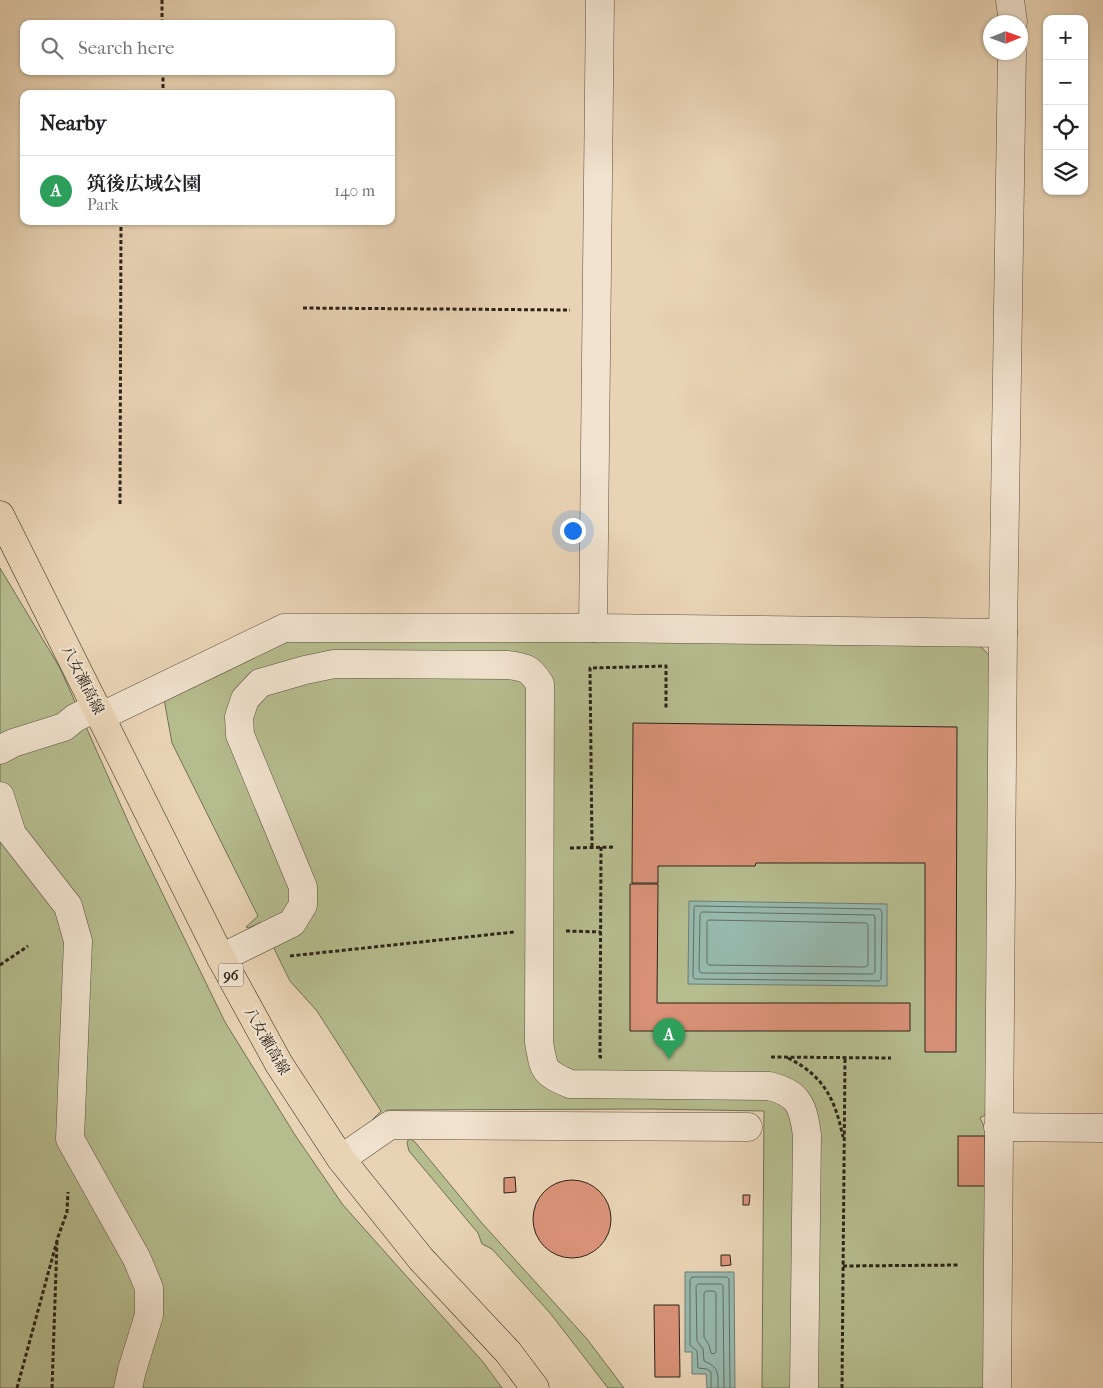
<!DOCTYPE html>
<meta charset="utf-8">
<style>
:root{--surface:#fff;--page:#f2f2f2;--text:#202124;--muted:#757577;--line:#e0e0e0;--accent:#8f2418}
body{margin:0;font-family:"IM FELL French Canon","Noto Serif JP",serif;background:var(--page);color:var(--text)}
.controls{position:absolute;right:15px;top:15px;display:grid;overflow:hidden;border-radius:10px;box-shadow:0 1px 4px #0004}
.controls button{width:45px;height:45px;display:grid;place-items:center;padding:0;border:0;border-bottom:1px solid var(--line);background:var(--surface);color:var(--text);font:25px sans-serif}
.compass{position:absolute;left:983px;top:15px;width:45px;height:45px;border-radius:50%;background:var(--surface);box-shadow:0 1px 4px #0004;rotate:89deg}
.you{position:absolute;left:572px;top:530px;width:18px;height:18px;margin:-12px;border:4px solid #fff;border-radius:50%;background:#1a73e8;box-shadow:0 0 0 8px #1a73e833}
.badge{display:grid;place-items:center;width:32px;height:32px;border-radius:50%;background:var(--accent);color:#fff;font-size:16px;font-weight:700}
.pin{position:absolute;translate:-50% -41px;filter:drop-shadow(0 1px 2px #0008)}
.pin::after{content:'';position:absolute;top:26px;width:18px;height:15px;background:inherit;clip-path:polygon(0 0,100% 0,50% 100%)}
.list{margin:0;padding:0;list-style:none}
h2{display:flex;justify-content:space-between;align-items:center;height:65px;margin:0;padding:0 20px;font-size:21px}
h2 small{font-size:16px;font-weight:400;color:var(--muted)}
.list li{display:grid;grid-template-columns:32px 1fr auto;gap:15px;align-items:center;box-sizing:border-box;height:70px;padding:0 20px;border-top:1px solid var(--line)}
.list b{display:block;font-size:19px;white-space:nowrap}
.list p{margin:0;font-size:16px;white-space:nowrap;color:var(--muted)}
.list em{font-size:16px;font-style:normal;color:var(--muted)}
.icon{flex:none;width:28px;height:28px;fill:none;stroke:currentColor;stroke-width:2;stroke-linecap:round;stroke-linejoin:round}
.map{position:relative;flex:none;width:1103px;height:1388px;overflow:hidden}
.search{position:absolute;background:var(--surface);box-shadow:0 1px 4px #0004;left:20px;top:20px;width:375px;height:55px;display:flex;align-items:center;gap:12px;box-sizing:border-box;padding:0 18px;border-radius:10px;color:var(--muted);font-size:19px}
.panel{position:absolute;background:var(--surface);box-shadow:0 1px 4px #0004;left:20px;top:90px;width:375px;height:135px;border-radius:10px}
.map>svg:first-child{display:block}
</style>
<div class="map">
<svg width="1103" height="1388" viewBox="0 0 1103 1388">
<rect width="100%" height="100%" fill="#e8d3b4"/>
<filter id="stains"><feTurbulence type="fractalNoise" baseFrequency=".004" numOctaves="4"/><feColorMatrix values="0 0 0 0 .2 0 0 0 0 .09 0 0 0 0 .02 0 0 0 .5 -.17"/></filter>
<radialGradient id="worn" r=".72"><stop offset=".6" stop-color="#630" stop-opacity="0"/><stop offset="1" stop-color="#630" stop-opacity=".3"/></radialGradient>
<g fill="#b5bc8e" stroke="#717054">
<path d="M0,568L60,668L134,835L225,1022L295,1135L343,1205L483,1362L502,1388H0Z"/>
<path d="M291,639L977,643L991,657L987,1114L980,1118L989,1137L987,1388H762L764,1111L651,1109L387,1110L374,1123L372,1120L381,1111L317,1011L290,981L261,922L249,928L246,927L258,916L172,743L164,699Z"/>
<path d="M409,1138L415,1142L481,1222L587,1339L624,1388H608L550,1313L492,1249L482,1244L478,1233L409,1151L407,1143Z"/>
</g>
<g fill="#97b8ad" stroke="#6d7d72">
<path d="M689,901L887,904V986L688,984Z"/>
<path d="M685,1272H734L735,1388H707L706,1374H692V1352H685Z"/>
</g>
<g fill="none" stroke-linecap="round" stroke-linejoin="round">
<g stroke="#626e63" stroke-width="1">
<path d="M695,906L880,909L882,912L881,979L879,981L695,979L693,977L694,908Z"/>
<path d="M702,912L874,915L875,918V972L873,974L701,973L699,970L700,915Z"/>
<path d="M709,920L866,923L868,925V965L865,967L709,965L707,963V922Z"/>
<path d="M706,1291H714L716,1293V1352L714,1354L711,1353L709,1345L704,1337V1294Z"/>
<path d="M711,1388V1372L707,1369L698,1368L697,1351L690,1345V1280L692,1277H727L729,1279L730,1388"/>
<path d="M718,1388C718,1373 719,1367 704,1361L703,1349L697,1341L696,1286L698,1284H721L723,1286L724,1388"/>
</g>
</g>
<g fill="#d99278" stroke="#2d2419">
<path d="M633,723L957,727L956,1052H925V863H756L755,866H658V883H632Z"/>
<path d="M630,884H658L657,1003H910V1031H630Z"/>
<rect x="958" y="1136" width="27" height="50"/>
<path d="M515,1177L516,1192L504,1193V1178Z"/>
<circle cx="572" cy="1219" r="39"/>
<path d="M743,1195H750L749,1205H743Z"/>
<path d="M721,1255H730L731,1265L721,1266Z"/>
<path d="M654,1305H679L680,1377H655Z"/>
</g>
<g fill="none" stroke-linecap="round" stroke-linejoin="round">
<defs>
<g id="minor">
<path d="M1010,0L1013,22"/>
<path d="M593,628L600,0"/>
<path d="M102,716L284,628H593L1003,633"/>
<path d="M0,750L13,743L64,727L75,718L97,707"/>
<path d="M0,796L12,834L68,906L78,941L70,1139L137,1259L149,1288V1315L132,1370L128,1388"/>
<path d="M221,958L292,923L303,905V887L240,735L239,717L245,699L260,683L305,670L334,664H353L507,665C525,667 530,668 540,684L539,1042C544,1071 543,1072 570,1084L769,1086C799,1093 803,1106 807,1135L804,1388"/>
<path d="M998,1127L1103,1128"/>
<path d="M341,1159L390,1125L748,1127"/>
<path d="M997,1388L1003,633L1012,52"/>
</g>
<path id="major" d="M0,515L221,958L279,1064L341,1159L421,1259L508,1352L535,1388"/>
</defs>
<use href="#minor" stroke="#5c5040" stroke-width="29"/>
<use href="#major" stroke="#2d2419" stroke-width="29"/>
<g stroke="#2d2419" stroke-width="3" stroke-dasharray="4 2.5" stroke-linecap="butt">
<path d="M162,0V24"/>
<path d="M163,71V94"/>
<path d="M303,308L570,310"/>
<path d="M120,504L121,221"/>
<path d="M592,847L590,668L666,666V708"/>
<path d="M601,847L600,1057H602"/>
<path d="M570,848L615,847"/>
<path d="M566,931L601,932"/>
<path d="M290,956L514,932"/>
<path d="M0,965L28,946"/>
<path d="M771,1057L891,1058"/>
<path d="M788,1058C824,1076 835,1099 843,1137"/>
<path d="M843,1266L960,1265"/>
<path d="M17,1388L58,1237L67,1212L68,1192"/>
<path d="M52,1388L57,1242"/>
<path d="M842,1388L845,1057"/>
</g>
<use href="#minor" stroke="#f0e2ce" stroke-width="28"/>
<use href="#major" stroke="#e8d3b4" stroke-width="28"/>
</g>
<g text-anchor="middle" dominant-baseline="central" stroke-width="4.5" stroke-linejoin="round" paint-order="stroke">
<rect fill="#f0e2ce" stroke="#685d4f" stroke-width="1" x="218.5" y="963.5" width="25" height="23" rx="4"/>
<g font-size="14" font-weight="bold" fill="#2d2419">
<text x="231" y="975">96</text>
</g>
<g font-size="15" fill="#2d2419" stroke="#f0e2ce">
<text transform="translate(83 680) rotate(63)">八女瀬高線</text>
<text transform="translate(267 1041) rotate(60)">八女瀬高線</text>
</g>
</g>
<rect width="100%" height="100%" filter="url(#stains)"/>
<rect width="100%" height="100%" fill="url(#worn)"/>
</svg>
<div class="controls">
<button>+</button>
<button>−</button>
<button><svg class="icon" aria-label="locate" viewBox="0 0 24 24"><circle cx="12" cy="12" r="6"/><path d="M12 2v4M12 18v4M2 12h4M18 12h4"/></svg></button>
<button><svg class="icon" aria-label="layers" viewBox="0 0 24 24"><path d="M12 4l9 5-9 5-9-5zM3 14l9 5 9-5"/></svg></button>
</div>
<svg class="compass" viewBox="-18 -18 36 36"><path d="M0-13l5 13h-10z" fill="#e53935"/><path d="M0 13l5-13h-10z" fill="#757577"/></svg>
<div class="you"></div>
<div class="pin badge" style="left:669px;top:1059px;background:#2e9e5b">A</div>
<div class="search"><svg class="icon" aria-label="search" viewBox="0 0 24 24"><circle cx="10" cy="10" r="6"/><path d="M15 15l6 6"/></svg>Search here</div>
<section class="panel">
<h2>Nearby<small></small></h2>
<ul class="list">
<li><span class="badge" style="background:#2e9e5b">A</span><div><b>筑後広域公園</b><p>Park</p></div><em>140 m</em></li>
</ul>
</section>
</div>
